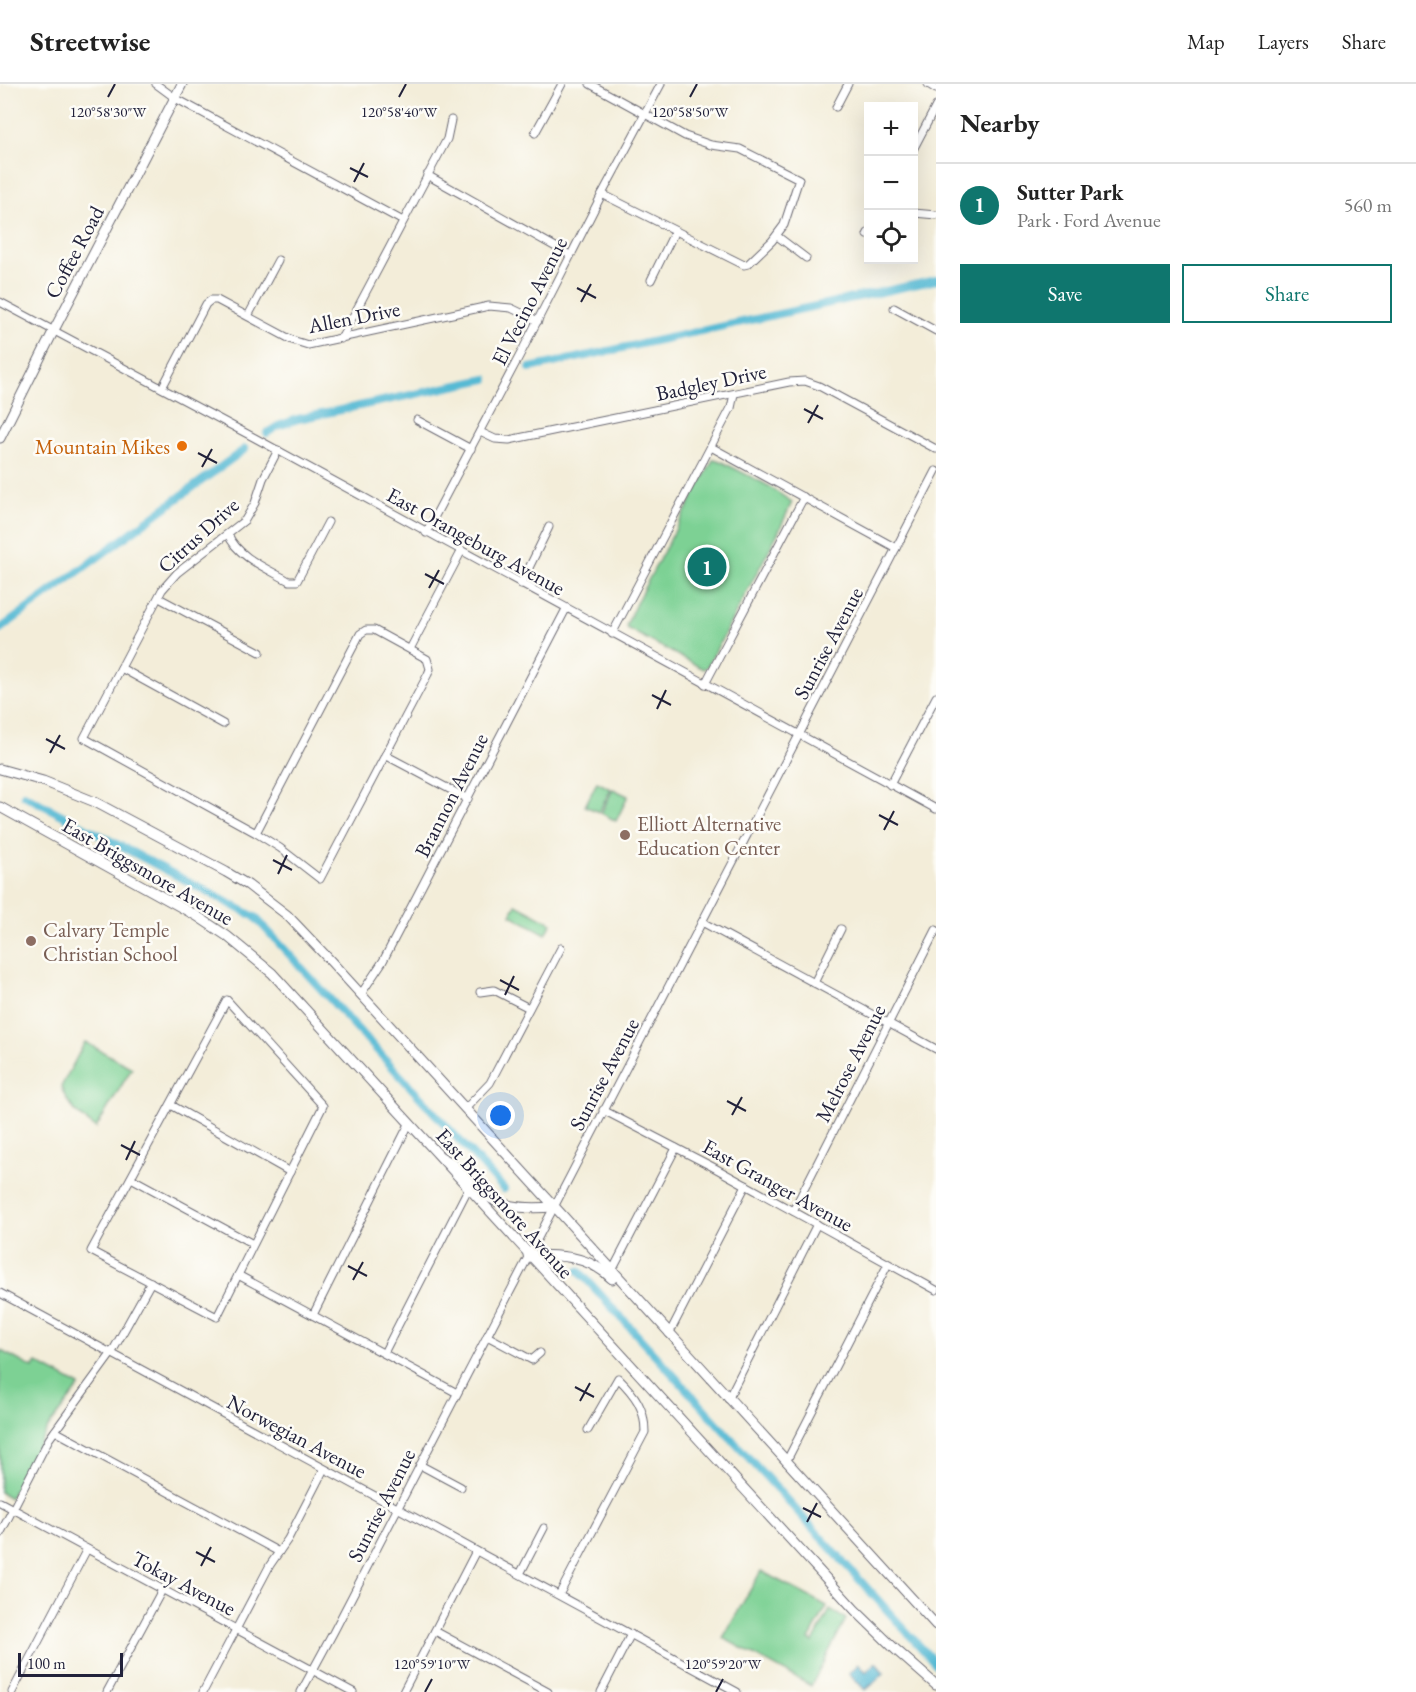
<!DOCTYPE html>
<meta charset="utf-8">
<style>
:root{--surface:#fff;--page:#f6f6f6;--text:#222;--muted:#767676;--line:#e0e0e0;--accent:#0f766e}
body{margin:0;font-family:"EB Garamond",serif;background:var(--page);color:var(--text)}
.controls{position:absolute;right:18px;top:18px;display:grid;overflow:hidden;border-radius:0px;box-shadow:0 6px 24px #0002}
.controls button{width:54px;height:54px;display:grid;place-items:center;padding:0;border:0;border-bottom:2px solid var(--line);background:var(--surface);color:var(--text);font:30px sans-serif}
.scale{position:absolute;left:18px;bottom:15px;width:105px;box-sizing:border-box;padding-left:6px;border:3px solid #22223b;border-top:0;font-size:16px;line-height:21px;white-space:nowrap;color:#22223b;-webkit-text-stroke:4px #fdfcf7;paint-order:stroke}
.you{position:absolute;left:501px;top:1032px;width:21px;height:21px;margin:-15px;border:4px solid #fff;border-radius:50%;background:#1a73e8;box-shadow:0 0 0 9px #1a73e833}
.badge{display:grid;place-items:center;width:39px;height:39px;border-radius:50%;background:var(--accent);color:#fff;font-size:20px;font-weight:700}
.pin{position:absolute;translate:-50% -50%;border:3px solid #fff;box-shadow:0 2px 6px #0006}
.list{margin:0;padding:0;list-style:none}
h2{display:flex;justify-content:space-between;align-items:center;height:78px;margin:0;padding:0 24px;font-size:26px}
h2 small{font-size:20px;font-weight:400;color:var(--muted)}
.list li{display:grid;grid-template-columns:39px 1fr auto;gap:18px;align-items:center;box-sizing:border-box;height:84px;padding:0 24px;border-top:2px solid var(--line)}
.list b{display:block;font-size:22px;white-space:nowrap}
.list p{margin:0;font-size:20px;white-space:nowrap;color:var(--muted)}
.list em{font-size:20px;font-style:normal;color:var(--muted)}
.actions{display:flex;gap:12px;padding:18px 24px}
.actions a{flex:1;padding:14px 0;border:2px solid var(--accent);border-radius:0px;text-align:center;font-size:21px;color:var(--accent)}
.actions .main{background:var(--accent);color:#fff}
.icon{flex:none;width:33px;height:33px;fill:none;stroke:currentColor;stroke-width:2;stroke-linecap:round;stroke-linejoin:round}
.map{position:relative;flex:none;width:936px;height:1608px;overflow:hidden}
header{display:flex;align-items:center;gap:36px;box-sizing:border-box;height:84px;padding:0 30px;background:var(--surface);border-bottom:2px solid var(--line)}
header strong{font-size:28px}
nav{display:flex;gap:33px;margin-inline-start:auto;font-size:21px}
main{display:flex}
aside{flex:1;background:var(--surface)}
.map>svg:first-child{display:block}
</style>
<header>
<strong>Streetwise</strong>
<nav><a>Map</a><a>Layers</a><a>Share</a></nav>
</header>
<main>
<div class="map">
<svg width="936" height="1608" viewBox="0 0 936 1608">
<rect width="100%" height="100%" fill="#fdfcf7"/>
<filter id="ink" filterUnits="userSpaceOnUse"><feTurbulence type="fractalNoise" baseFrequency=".0167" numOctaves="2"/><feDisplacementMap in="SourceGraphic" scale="12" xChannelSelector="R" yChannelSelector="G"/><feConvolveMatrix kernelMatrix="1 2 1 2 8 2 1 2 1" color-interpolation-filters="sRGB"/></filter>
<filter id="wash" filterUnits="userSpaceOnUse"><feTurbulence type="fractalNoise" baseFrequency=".008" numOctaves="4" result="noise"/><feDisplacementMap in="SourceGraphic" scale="24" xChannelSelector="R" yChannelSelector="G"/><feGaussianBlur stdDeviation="1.35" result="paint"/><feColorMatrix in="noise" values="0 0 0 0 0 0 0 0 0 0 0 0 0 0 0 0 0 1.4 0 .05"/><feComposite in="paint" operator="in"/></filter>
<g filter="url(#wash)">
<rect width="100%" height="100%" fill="#f3edd9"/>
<g fill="#7dd194" stroke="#507a68" stroke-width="1.5">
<path d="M713,376H718L765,400L792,418L778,449L707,583L703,585L628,545L626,542L637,517Z"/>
<path d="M597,698L611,705L599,728L585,722Z"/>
<path d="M613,705L628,712L616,737L601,729Z"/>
<path d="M516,820L552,839L546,850L511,831Z"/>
<path d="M85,958L132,984L96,1044C79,1032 68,1022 61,1003Z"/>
<path d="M0,1266L33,1284L37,1279L80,1302L49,1342L10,1414L0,1408Z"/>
<path d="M761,1487L827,1522L809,1556L813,1558L830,1526L846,1535L811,1602L723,1554Z"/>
</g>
<path fill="#56bad4" stroke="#3c6e88" stroke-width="1.5" d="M876,1579L884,1589L865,1606L849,1589L859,1580L866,1588Z"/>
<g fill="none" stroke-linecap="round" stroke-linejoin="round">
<g stroke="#56bad4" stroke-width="8">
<path d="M530,284L936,196"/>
<path d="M267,349L278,342L298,335L486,295"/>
<path d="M0,545L245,365"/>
<path d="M24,711L255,833L504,1105"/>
<path d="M579,1187L936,1580"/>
</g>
</g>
</g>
<g filter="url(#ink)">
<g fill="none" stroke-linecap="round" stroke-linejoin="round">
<defs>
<g id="minor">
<path d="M156,0L175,14L403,137"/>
<path d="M590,0L685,52L711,61L740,65L799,95L784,141L772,157L748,180L744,181L602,110"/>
<path d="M928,0L936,5"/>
<path d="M836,23L848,0"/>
<path d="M535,49L562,0"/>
<path d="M914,64L936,22"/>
<path d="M427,91L570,171"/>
<path d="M914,129L936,131"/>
<path d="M867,151L868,149"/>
<path d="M777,152L806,174"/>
<path d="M651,196L675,147"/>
<path d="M0,218L255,354L936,725"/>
<path d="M894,224L936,247"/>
<path d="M248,232L278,176"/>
<path d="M341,255L447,55L451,36"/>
<path d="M162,304L206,220L211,216H217L292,256L308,261L489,222L511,224L538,237"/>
<path d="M417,336L471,365"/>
<path d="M480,348L495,355L509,356L789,298L805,297L819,302L936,365"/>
<path d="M711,363L896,464"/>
<path d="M426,449L522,267L602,110L661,0"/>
<path d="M228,450C237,473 268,485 289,497H297L328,438"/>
<path d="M521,500L549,443"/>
<path d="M159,514L260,568"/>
<path d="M612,550L731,324L734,310"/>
<path d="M410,565L461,468"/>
<path d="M121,584L223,640"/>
<path d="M705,600L804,413"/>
<path d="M385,671L468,715"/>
<path d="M890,701L936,613"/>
<path d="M256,749L360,550L366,546H374L427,575L430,585L428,590L320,795L280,764L256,749L84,654L162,506L177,489L245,436L255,419L263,395L278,366"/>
<path d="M702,838L936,965"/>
<path d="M814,899L841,845"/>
<path d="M480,908L494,906L529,924"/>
<path d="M361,910L383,877L566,525"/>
<path d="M227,916L323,1022L217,1233L91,1167Z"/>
<path d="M171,1021L290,1088"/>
<path d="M465,1025L490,999L561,864"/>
<path d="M603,1026L713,1083L936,1206"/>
<path d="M131,1094L253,1160"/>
<path d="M793,1127L936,846"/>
<path d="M612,1187L676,1064"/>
<path d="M238,1191L457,1309"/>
<path d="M0,1209L737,1608"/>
<path d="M313,1231L409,1040"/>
<path d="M669,1250L746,1101"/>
<path d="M487,1252L532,1276L540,1269"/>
<path d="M384,1269L468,1105"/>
<path d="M728,1315L817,1140"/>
<path d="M55,1347L279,1468"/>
<path d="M786,1378L888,1180"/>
<path d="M420,1381L461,1403"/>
<path d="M0,1418L353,1608"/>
<path d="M0,1450L49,1355L111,1270L151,1198"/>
<path d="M520,1490L544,1444"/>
<path d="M559,1511L645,1348C645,1324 635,1311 618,1294L588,1346"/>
<path d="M435,1547L548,1608"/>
<path d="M12,1608L87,1465"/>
<path d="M107,1608L162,1506"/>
<path d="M203,1608L270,1481L288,1455L324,1385"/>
<path d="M301,1608L333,1549L936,387"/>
<path d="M403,1608L476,1467"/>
<path d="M601,1608L631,1550"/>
</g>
<g id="major">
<path d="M0,354L54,246L182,0"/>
<path d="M0,685L43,697L95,718L226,788L248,801L287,831L326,872L936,1541"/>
<path d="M0,723L197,832L227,852L272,889L855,1526L895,1565L936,1601"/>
<path d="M441,1073C458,1081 461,1088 473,1101C496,1125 523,1125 554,1123"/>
<path d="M528,1171C559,1171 589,1171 612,1195"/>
</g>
</defs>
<use href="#minor" stroke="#6b6972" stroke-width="9"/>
<use href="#major" stroke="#6b6972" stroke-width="11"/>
<use href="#minor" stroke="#fff" stroke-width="7"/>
<use href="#major" stroke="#fff" stroke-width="9"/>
</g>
</g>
<path fill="none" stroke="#22223b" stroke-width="2" d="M108,13L115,0M399,13L406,0M690,13L697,0M350,84L368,93M354,98L364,79M577,204L596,214M581,218L591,200M804,325L823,335M808,339L818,321M198,369L217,379M202,383L212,365M425,490L444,500M429,504L439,486M652,611L671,621M657,625L666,606M46,655L65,665M50,669L60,651M879,731L898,741M884,746L894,727M273,776L292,786M278,790L287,771M500,896L519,906M505,911L514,892M727,1017L746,1027M732,1031L742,1013M121,1061L140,1071M126,1076L135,1057M348,1182L367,1192M353,1196L363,1178M575,1303L594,1313M580,1317L590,1299M803,1424L821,1433M807,1438L817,1419M196,1468L215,1478M201,1482L211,1463M425,1608L432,1595M716,1608L723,1595"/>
<circle fill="#e8710a" stroke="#fdfcf7" stroke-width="2" cx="182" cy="362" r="6"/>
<g fill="#8d6e63" stroke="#fdfcf7" stroke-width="2">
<circle cx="625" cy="751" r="6"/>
<circle cx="31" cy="857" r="6"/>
</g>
<g text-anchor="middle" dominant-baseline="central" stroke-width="5" stroke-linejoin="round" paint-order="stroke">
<g font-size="21" fill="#22223b" stroke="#fdfcf7">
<text transform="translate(74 168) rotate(-62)">Coffee Road</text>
<text transform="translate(529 217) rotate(-63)">El Vecino Avenue</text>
<text transform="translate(354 233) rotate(-11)">Allen Drive</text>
<text transform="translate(711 298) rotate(-12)">Badgley Drive</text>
<text transform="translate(198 451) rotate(-42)">Citrus Drive</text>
<text transform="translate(476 457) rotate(29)">East Orangeburg Avenue</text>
<text transform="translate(828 559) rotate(-62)">Sunrise Avenue</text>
<text transform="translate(451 711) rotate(-63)">Brannon Avenue</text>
<text transform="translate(148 787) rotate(30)">East Briggsmore Avenue</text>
<text transform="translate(850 979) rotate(-63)">Melrose Avenue</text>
<text transform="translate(604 990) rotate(-62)">Sunrise Avenue</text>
<text transform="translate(778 1101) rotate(29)">East Granger Avenue</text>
<text transform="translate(505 1119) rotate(48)">East Briggsmore Avenue</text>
<text transform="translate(297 1352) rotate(28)">Norwegian Avenue</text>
<text transform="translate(381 1421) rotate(-63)">Sunrise Avenue</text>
<text transform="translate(184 1499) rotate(28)">Tokay Avenue</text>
</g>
<g font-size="21" fill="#c56008" stroke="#fdfcf7" text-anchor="end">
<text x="170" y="362">Mountain Mikes</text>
</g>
<g font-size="21" fill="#785e54" stroke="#fdfcf7" text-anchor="start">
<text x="637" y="739">Elliott Alternative<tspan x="637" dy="24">Education Center</tspan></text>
<text x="43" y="845">Calvary Temple<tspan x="43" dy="24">Christian School</tspan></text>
</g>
</g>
<g font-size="15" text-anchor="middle" fill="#22223b" stroke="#fdfcf7" stroke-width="5" stroke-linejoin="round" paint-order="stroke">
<text x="108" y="33">120°58'30"W</text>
<text x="399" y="33">120°58'40"W</text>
<text x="690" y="33">120°58'50"W</text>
<text x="432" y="1585">120°59'10"W</text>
<text x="723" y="1585">120°59'20"W</text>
</g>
</svg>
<div class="controls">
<button>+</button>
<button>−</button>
<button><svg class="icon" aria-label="locate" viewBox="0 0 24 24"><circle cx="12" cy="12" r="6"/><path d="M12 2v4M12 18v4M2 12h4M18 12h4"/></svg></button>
</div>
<div class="scale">100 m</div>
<div class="you"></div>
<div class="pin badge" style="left:707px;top:483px">1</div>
</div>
<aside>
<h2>Nearby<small></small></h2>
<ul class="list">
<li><span class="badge">1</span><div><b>Sutter Park</b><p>Park · Ford Avenue</p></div><em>560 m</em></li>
</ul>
<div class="actions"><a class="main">Save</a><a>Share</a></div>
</aside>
</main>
